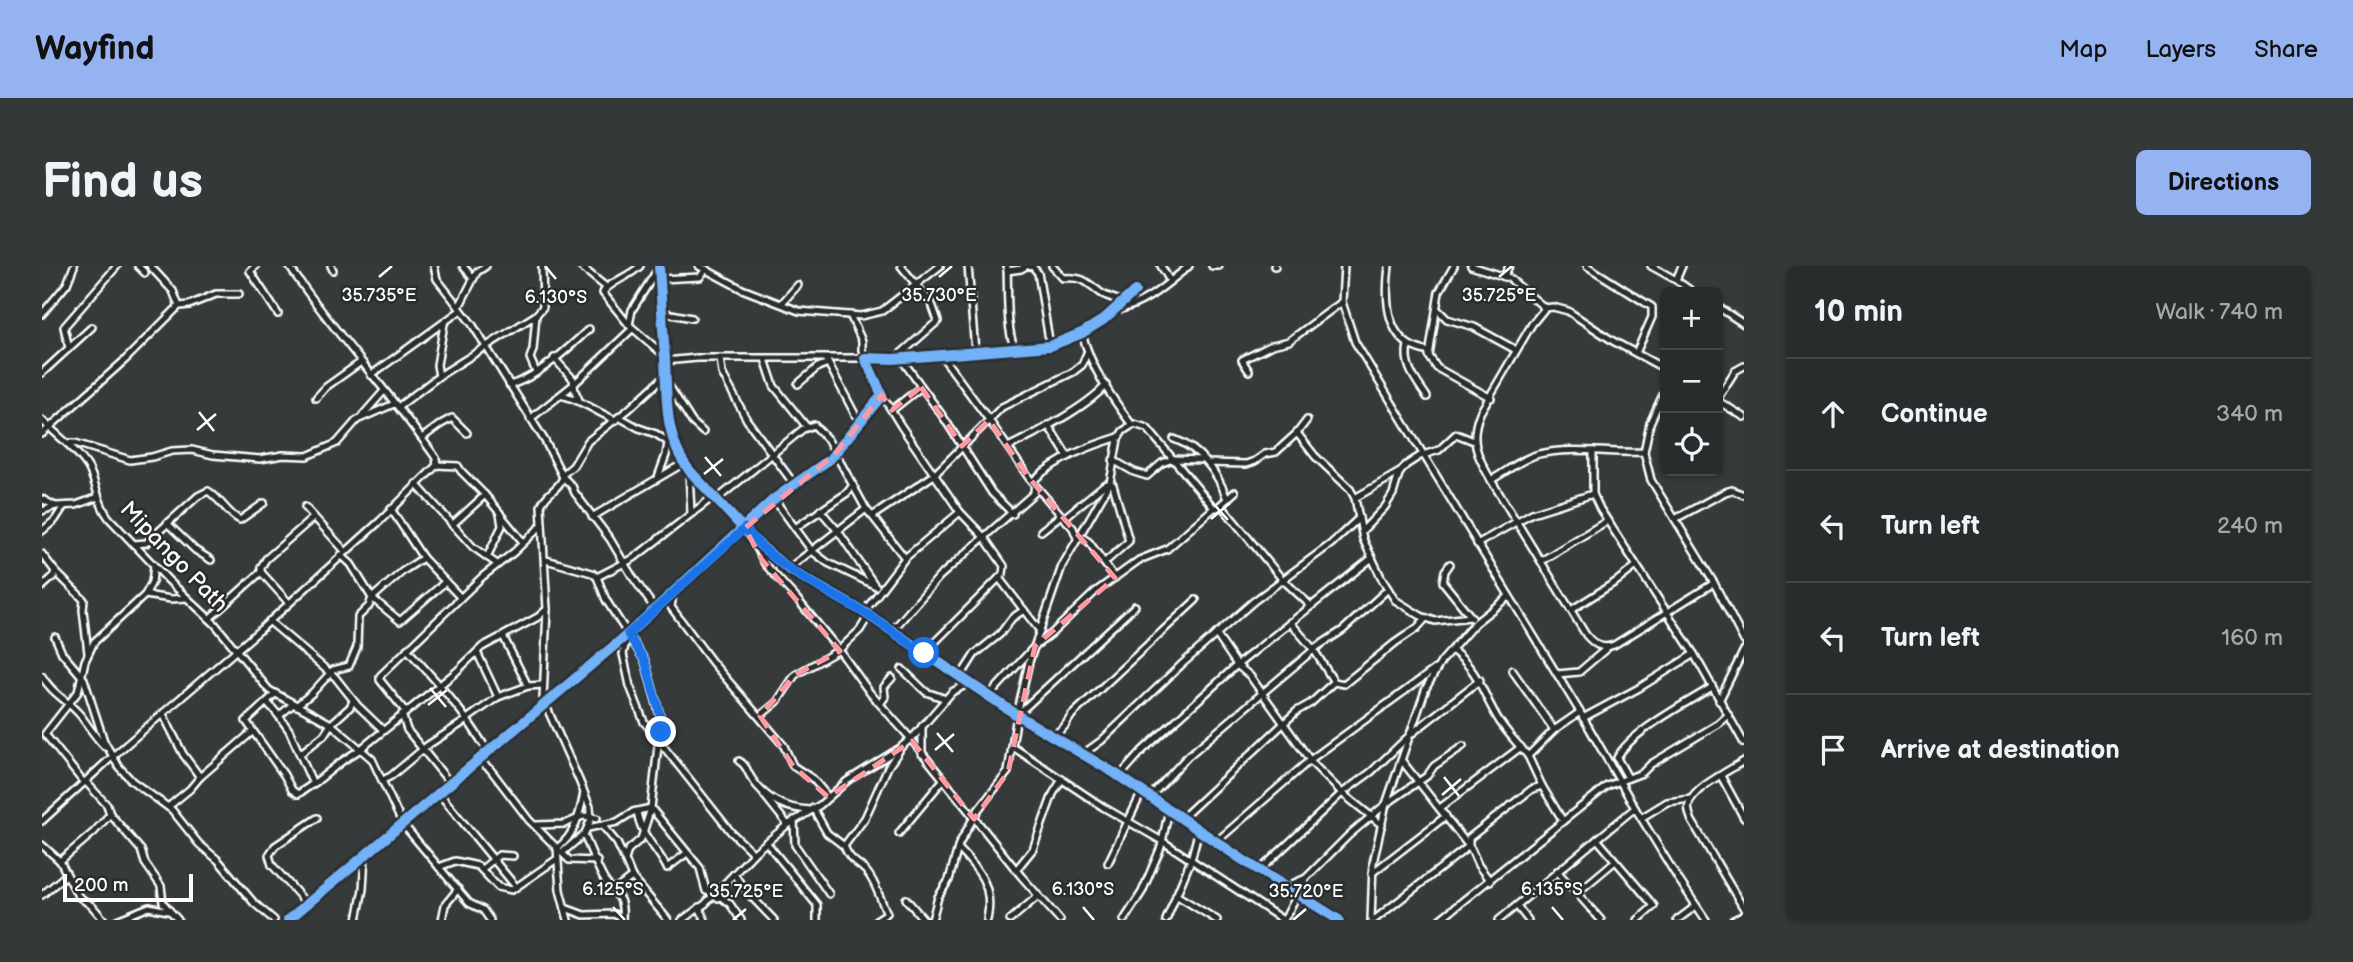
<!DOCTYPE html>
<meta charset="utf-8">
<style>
:root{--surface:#292c2c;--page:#353838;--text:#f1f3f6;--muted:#a5a7a9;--line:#454848;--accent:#95b2f1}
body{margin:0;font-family:"Balsamiq Sans",sans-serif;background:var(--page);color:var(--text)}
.controls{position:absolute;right:21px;top:21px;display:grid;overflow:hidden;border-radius:10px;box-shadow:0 2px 5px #0004}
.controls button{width:63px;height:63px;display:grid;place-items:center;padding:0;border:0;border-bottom:2px solid var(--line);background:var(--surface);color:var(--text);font:35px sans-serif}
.scale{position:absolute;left:21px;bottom:18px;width:130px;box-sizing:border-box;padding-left:7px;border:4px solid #fff;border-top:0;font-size:19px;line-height:24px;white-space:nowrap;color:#fff;-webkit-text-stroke:5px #2a2d2e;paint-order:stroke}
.stop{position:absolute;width:21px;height:21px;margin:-16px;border:5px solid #1a73e8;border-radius:50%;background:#fff}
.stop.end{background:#1a73e8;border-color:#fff;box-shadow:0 2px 7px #0008}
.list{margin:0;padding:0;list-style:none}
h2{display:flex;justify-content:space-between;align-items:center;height:91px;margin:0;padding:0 28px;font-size:30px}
h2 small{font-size:23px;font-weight:400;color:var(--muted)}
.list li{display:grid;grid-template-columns:46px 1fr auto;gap:21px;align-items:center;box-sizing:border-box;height:112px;padding:0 28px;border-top:2px solid var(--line)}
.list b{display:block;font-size:26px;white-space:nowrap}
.list em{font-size:23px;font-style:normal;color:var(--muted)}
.icon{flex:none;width:38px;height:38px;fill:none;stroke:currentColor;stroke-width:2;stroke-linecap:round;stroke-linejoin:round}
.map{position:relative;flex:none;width:1702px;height:654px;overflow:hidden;border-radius:10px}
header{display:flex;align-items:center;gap:42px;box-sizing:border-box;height:98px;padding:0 35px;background:var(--accent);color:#111}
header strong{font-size:33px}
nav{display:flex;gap:38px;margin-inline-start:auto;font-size:24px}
.intro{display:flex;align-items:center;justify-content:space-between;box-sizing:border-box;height:168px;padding:0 42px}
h1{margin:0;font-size:49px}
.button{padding:18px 32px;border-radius:10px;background:var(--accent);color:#111;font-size:24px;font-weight:700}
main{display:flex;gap:42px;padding:0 42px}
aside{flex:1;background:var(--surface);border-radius:10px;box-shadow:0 2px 5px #0004}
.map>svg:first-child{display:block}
</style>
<header>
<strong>Wayfind</strong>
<nav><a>Map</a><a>Layers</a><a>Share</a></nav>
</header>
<div class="intro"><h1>Find us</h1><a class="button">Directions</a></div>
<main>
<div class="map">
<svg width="1702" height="654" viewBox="0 0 1702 654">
<rect width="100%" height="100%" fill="#373a3b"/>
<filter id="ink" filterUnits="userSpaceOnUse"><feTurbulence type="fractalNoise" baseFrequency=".0143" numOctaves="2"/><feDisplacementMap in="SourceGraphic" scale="14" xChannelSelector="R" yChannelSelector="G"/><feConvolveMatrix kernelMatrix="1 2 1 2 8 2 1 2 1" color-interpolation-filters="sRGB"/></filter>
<g filter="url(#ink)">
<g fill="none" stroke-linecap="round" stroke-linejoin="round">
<defs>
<g id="minor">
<path d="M96,0L103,7"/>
<path d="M214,0L208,5L236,48"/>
<path d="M289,0L291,4"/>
<path d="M392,0L395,13L430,58L445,82L503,175L521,211C518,223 503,227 499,240L505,343L501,433L537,514L548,541L549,553L543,567L520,587"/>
<path d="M421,0L431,12"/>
<path d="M538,0L564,21"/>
<path d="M598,0C587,11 565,17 561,27L587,59L623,90"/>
<path d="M617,0C619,31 621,62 623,93C625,131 622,172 647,204L711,273L746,303L822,346L975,449L1074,508L1201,594L1297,654"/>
<path d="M657,0L700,23L757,45L819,50L840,45L898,0"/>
<path d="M926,0L933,85"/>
<path d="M965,0C966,20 964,67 973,82"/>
<path d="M987,0L991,1L996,7L1008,80"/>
<path d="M1010,0L1021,12C1041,10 1044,16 1059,27C1065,31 1074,33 1081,36"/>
<path d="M1119,0L1128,15"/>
<path d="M1170,0H1177"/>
<path d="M1232,0H1233"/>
<path d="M1302,0L1300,36L1313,76L1538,446L1593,542L1635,611L1664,654"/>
<path d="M1347,0C1344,25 1342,61 1366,78C1371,82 1380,84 1387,86"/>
<path d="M1412,0L1397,26L1387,90L1395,102L1449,132"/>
<path d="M1429,0L1467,12L1503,42"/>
<path d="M1545,0L1610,41V51L1594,87"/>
<path d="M1609,0L1634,14"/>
<path d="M1640,0L1634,14L1651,26"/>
<path d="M965,5L979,3L984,0"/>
<path d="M1462,11L1467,0"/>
<path d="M618,13L658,11L664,3"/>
<path d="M740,37L756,19"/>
<path d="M138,40L147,39L174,28H197"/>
<path d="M417,41L435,6L444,0"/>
<path d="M1676,41L1702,58"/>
<path d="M1395,43L1405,53L1432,61L1474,84"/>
<path d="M1074,44C1102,40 1126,17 1147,0"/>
<path d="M619,46L650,52"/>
<path d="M0,48L25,18L32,0"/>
<path d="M587,59L590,44L617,1"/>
<path d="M1040,67C1049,102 1069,131 1090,159"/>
<path d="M1366,79C1361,100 1374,114 1385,131"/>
<path d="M27,82L22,61L75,0"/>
<path d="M855,91L896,55L890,38L859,0"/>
<path d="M858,91L902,152L950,227L971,248"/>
<path d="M512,92L531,113L533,125L538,136"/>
<path d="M678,92L680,107L705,154L752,218"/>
<path d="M723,93L732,120L764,160"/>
<path d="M784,93L817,156"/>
<path d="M623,95L655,92H823L820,84V75L808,49"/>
<path d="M1623,103L1571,75L1526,45L1511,41L1503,42L1490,58L1438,147C1427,174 1435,190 1449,214L1544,369C1552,378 1559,384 1572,379L1672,317"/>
<path d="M1207,105L1200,94L1230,79L1247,75L1300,36"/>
<path d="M494,106L488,92L491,84L494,49"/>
<path d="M0,107L50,61"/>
<path d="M329,109L419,44"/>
<path d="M397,110L395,99L402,58"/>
<path d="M624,115L650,156L661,166"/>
<path d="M756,118L776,101L786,97"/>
<path d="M467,119C494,113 528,81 547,63"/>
<path d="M1623,124L1608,157L1602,186L1609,214L1672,317L1702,375"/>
<path d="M519,129C539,133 555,147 574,154"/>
<path d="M840,129L859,160L918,246"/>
<path d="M274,132L284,121L319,96"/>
<path d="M1676,132L1693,105L1702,100"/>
<path d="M1676,135L1702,151"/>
<path d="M356,141L397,110L494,49L501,41L500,0"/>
<path d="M850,144L879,121"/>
<path d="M320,150L342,125"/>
<path d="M577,151L597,162L614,168L632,180"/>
<path d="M488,153L531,119L590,63"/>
<path d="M0,154C15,170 34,182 46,201C55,217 55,237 67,252L127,315L173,358L227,424L289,458L330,493L360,557L427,637L441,644L448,654"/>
<path d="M1006,159L1026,191"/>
<path d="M1255,167L1273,190L1308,223L1313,232L1321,273L1340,313L1353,334L1379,350L1393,355L1429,351"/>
<path d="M0,168L83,94L137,40L131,25L108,0"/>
<path d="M380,172L399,158L410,152L425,167"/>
<path d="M1132,173C1158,182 1176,207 1185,233"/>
<path d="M25,177H33L88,194L110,191L130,185L150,184L171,189L218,193L241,189L265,190L295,177L315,154L352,138"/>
<path d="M966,181C993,168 1045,141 1064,119"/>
<path d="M1551,185V228L1558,243L1652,388L1702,477"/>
<path d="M1071,194L1092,206L1105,210L1120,197L1131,193L1161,194"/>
<path d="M1165,197L1204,198L1213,195L1223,188L1234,186L1255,167L1265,154"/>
<path d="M395,199L416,200L419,205L443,229"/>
<path d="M647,205L649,247"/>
<path d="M520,209L531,200L546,175L587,143L624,109"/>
<path d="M521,211L530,220L533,227L568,273L590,310L613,343"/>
<path d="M616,211L624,189L626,177"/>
<path d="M1449,214C1464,206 1480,192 1497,188C1531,180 1568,188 1602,186"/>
<path d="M374,218L431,281L455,298"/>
<path d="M1313,232L1358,206"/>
<path d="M0,233L13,240"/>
<path d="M732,233L770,285L786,297L834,320"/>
<path d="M674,234L761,163L772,159L786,174L824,243L830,250L835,247L892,209L947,154L899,89"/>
<path d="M1179,239L1240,313L1268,339"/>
<path d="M263,241L303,285"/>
<path d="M349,243L381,292L418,331"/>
<path d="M778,244L796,265L832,318"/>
<path d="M0,245L14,240L34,239L56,231"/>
<path d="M458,248L481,276"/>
<path d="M1019,249L1022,252L1062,219L1068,217L1071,219L1087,275L1062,297"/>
<path d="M830,250L863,292"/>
<path d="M550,251L642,197"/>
<path d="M1022,252L1031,262L1035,272"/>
<path d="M1633,253L1683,226L1690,224L1702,229"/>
<path d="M125,257L153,284L169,294"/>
<path d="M410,259L443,229L458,247L460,260L445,291"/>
<path d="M753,262L805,227L811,219"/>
<path d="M0,265L13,254L22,240"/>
<path d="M999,265L1019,249L987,212L947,154L960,141L1031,106L1040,99L1045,87"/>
<path d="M1320,265L1343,241L1351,228L1357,208L1364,199L1378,190L1397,184L1414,168L1432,175"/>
<path d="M1037,269L1047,276L1073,312"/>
<path d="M712,276L723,298L755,333L797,384L828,427L869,473L979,610L1018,654"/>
<path d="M92,278L104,277L156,230L166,225C179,233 185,248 198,254L222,237"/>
<path d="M1435,278L1490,247L1551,228"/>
<path d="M0,288L13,305L11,311L0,321"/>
<path d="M381,292L361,305L330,332L358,355L403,316"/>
<path d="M504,294L550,307L555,311L564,334L603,395L619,453L609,542L599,573L586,584L583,594L590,611L573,624"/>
<path d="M1499,295L1565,255"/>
<path d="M1408,298L1403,305L1401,316L1430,352"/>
<path d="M746,303L824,243"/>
<path d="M13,305L42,334L41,344L46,387"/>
<path d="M219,306V301L224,293L272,251"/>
<path d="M555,311L592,292L671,231"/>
<path d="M957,312L998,365"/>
<path d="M103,329L129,333L145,332"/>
<path d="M631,329L629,341L670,396L742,480L751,500L771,513L786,531"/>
<path d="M1529,344L1575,315L1593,301"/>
<path d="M822,346L863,292L918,246L942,271L992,227L993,213C1016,192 1048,180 1077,171"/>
<path d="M168,352L219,306L247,337"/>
<path d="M227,355L293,411L316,440L341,464"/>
<path d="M1248,356L1272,384L1292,416"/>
<path d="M850,365L897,311L942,271L962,300L961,308L882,387"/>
<path d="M586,368L581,388L588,420L602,456L689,566L711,587"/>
<path d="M1174,368L1195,399L1208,410L1270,497L1300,527L1340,559"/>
<path d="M461,370L486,420"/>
<path d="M13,371L20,387L42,413L62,475L77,501L90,515L130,544L157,578L176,594L212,637L232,654"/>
<path d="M365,383C396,417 422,445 446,486"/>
<path d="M1410,384C1440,408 1439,427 1458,456C1466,468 1477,479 1486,490L1512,464L1538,446"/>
<path d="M435,386L456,431"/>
<path d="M860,403L884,426L904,433"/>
<path d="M1470,404L1512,464"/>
<path d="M1515,408L1537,406L1565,382"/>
<path d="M0,410C9,427 27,435 39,450C48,462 52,470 63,481"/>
<path d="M919,410L933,388L958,368L970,352L982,344"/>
<path d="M233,428L204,455L242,509L250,524L256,528L274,516"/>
<path d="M947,430L993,380L1009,368L1053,326L1097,294L1125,283L1172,242"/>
<path d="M1677,435L1702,384"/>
<path d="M225,436L237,450"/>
<path d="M251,438L237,450L247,464L270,516H274L299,496L320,482L414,406L440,381L496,351L505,343"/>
<path d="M838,438L843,431L842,421L850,412"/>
<path d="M254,440L270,427L291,404L307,400L315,381L316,351L327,340L330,332L309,298L299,289"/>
<path d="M363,445L338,414V410L440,311L472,286L500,259"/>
<path d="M121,448L141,488L158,511L148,523L126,541"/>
<path d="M360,448L365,464L408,517"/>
<path d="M975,449L1093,340"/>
<path d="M718,450L735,436L753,409L797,384L818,364L827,349"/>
<path d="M1541,452L1597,422L1652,388"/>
<path d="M425,453L456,431L486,420L501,419"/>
<path d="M880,460V488"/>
<path d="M1012,469L1022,461L1030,449L1154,334"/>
<path d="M971,481L1061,541L1120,575L1241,654"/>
<path d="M258,488L282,469L289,458L308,441L311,435"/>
<path d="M1041,488L1059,475L1139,399L1212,335L1289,278L1317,252"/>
<path d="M1486,490L1500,520L1521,555"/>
<path d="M436,494L448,503L487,554L515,582L518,624L526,654"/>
<path d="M697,495C705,499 705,506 710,513C724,534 744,543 768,544"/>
<path d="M1360,495L1429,583L1436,599L1448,615"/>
<path d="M1702,495C1688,504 1651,522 1647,538C1645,544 1648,550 1650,555L1702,643"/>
<path d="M1679,510L1702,552"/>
<path d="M158,511L210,466"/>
<path d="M1077,511L1100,485L1195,399L1330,292"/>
<path d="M1586,512L1575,492C1588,466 1645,437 1670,421"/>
<path d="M341,514L349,510L386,479L425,454"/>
<path d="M44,516L65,539L68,548L52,566L18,595L36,630L50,640L62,654"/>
<path d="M42,517L3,468L36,426L43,395L52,376L103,329L110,316L112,300"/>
<path d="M401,523V532L474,621"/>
<path d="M542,527C538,547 533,570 515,582L527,594L555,595"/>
<path d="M722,529L746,559"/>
<path d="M1108,531L1145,491L1275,381L1301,364L1346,323"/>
<path d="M771,542L785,567L802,580"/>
<path d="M1398,542L1479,481"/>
<path d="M595,545C599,571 614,580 625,602L645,587"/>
<path d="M68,548L99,584L103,597L119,620L121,637L136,654"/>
<path d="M1140,552L1255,445L1269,437L1292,416L1302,418L1353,377L1375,362L1384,352"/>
<path d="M1599,552L1625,536L1649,533"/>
<path d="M752,554L753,579L787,628"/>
<path d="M0,555L70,491L219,363L338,255L395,199L394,192C348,126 292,67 247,0"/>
<path d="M494,559L523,558L541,550L555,552"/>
<path d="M560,559L575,577L583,594"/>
<path d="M546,562L575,556L591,546L609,542L658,602L664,625L673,628L676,632L679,631L688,638L699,654"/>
<path d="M857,567L901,514"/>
<path d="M542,569C547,580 557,606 563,615C574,631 582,629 580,654"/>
<path d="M1555,573L1612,640L1596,654"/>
<path d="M724,576L775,639V654"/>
<path d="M1174,576L1268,494L1393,403"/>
<path d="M0,579L18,595"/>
<path d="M916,582C938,605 952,621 945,654"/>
<path d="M1066,597L1100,526"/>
<path d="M397,601L413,595L436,600L456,621L470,624L515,593"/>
<path d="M440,603L457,589L471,590"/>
<path d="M974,604L991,583L1011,528L1020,513"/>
<path d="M1218,604L1300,527L1329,506L1369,468L1438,414"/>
<path d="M1515,605L1559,654"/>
<path d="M1330,607L1404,550"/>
<path d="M692,608L702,623L732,654"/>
<path d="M590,611L626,654"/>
<path d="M1243,621L1264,612"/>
<path d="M1535,627L1572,596"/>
<path d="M0,629L24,609"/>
<path d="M1134,629L1175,654"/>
<path d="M864,633L882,654"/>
<path d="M265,638L230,599L227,589L233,580L275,552"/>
<path d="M1475,640L1486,654"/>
<path d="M657,641L663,654"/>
<path d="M523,642L542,649L572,648L580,653"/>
<path d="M75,654L107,641L126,645"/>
<path d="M246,654L586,368L732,233L788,193L840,129L823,92L851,93L1008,80L1040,67L1061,54L1093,25"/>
<path d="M315,654L321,623L323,590"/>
<path d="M400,654L403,639L416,623"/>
<path d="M640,654L663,638L714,585L744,560L778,539L805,515L858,482L873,469L910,426L927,417"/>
<path d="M834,654L845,647C838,634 834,616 824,605C814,595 808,595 802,580L823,552L846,501L857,485"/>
<path d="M890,654L896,631L907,614L917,578L936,544L966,506L975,449L987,396L1020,300L1068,217L1076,173L1081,165L1092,158L1105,162L1172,242H1175L1193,226"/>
<path d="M968,654L996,630"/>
<path d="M1082,654L1100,626L1119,581L1127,543"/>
<path d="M1124,654L1149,594L1157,563"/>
<path d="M1242,654L1264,612L1307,569L1344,538L1385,510L1392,500L1421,480"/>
<path d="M1329,654L1331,597L1344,538L1384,422L1399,396L1433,357L1466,331"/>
<path d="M1332,654L1427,580V572L1490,523L1500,520"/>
<path d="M1397,654L1565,520L1600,507L1609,498L1676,458L1686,449"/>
<path d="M1457,654L1593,542"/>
<path d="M1635,654L1654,640"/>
<path d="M1691,654L1702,649"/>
</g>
</defs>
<use href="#minor" stroke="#fff" stroke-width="10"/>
<use href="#minor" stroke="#2a2d2e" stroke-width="5"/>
<defs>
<g id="cycleway">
<path d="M617,0C619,31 621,62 623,93C625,131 622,172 647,204L711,273L746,303L822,346L975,449L1074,508L1201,594L1297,654"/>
<path d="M246,654L586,368L732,233L788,193L840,129L823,92L851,93L1008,80L1040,67L1061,54L1093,25"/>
</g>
</defs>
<use href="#cycleway" stroke="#2a2d2e" stroke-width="15"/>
<use href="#cycleway" stroke="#73b2f8" stroke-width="10"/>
</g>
</g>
<g fill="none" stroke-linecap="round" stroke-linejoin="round" filter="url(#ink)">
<path stroke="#1a73e8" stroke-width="9" d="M619,466L618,448L603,395L586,368L703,262C732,301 777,320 818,344C840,357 861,373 882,387"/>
</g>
<path fill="none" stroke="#ff9aa2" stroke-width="5" stroke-dasharray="14 9" stroke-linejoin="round" d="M879,121L920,180L947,154L987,212L1073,312L993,380L966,506L932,553L870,475L786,531L751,500L718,450L753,409L798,385L720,294L703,262L793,188L840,129L850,144Z"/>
<path fill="none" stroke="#fff" stroke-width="2.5" d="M503,0L514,13M337,11L350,0M897,11L910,0M1457,11L1470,0M157,146L172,165M155,164L174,148M663,191L679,210M662,208L681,193M1170,236L1186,254M1169,253L1188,237M388,422L404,441M386,439L405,424M895,467L911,486M893,484L912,468M1402,511L1417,530M1400,529L1419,513M571,641L583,654M1041,641L1052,654M1510,641L1521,654M691,654L704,643M1251,654L1264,643"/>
<g text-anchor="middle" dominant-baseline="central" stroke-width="5" stroke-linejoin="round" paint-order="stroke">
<g font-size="23" fill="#fff" stroke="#2a2d2e">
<text transform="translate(132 291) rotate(46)">Mipango Path</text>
</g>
</g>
<g font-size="18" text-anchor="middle" fill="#fff" stroke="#2a2d2e" stroke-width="5" stroke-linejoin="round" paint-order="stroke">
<text x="337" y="35">35.735°E</text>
<text x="897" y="35">35.730°E</text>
<text x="1457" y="35">35.725°E</text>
<text x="514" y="37">6.130°S</text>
<text x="571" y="629">6.125°S</text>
<text x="1041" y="629">6.130°S</text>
<text x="1510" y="629">6.135°S</text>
<text x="704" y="631">35.725°E</text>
<text x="1264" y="631">35.720°E</text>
</g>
</svg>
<div class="controls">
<button>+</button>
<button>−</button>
<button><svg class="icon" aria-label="locate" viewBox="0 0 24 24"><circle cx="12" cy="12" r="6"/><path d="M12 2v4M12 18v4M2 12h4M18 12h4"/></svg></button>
</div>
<div class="scale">200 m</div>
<div class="stop" style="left:882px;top:387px"></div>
<div class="stop end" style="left:619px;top:466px"></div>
</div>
<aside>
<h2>10 min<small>Walk · 740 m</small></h2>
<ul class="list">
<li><svg class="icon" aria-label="ahead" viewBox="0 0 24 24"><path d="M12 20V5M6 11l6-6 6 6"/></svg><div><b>Continue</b></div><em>340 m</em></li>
<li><svg class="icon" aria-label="left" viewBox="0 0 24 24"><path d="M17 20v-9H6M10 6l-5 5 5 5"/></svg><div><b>Turn left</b></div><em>240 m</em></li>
<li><svg class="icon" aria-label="left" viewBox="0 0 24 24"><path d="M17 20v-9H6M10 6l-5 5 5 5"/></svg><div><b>Turn left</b></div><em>160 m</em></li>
<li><svg class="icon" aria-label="arrive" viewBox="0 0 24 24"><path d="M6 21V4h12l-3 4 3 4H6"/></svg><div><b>Arrive at destination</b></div></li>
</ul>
</aside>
</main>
